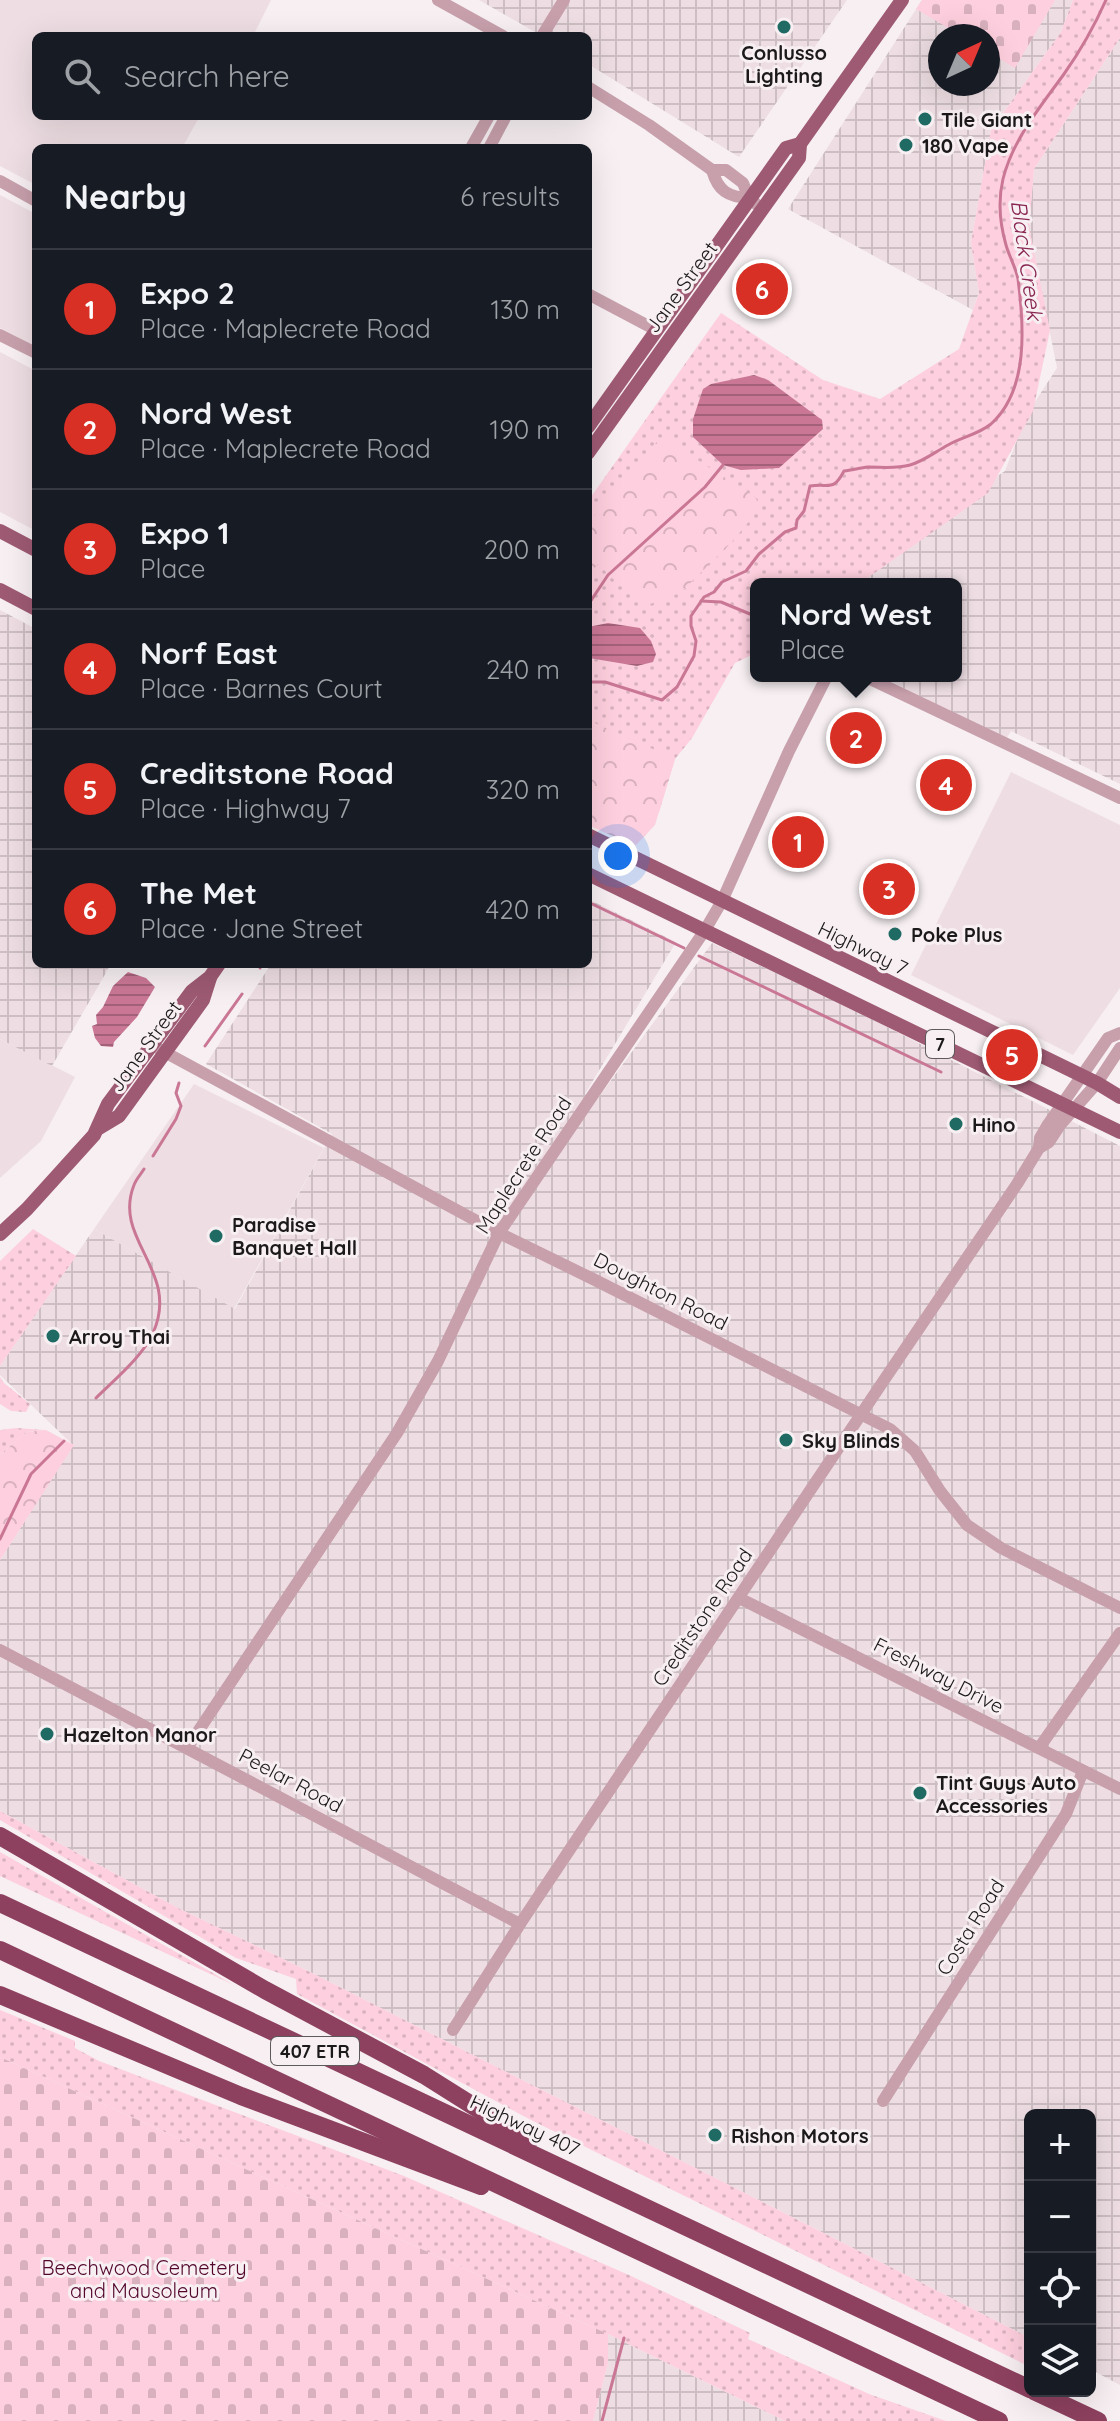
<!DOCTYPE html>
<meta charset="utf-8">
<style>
:root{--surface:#171b24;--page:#242831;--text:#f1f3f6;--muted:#9ea1a6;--line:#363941;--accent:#d93025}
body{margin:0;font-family:Quicksand,sans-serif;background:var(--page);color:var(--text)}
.controls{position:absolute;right:24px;bottom:24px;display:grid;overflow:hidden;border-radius:12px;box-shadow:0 8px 32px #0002}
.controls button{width:72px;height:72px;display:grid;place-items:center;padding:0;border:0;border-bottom:2px solid var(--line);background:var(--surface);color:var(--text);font:40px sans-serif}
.compass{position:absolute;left:928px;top:24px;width:72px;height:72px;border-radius:50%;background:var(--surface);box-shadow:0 8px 32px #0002;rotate:44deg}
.you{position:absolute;left:618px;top:856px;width:28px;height:28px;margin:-20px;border:6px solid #fff;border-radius:50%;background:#1a73e8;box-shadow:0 0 0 12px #1a73e833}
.badge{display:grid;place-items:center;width:52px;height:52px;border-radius:50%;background:var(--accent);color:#fff;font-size:26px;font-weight:700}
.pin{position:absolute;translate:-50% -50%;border:4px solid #fff;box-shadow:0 2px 8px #0006}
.popup{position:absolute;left:750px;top:578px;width:212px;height:104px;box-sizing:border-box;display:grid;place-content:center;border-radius:12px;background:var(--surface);filter:drop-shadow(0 2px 6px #0005);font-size:26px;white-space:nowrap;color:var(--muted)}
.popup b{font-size:30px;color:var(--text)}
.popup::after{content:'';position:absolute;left:50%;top:100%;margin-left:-16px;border:16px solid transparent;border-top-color:var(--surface)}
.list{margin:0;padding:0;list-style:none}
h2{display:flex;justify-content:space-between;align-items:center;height:104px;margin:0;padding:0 32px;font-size:34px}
h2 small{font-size:26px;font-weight:400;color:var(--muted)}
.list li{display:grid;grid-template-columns:52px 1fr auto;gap:24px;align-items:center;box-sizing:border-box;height:120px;padding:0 32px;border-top:2px solid var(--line)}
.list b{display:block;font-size:30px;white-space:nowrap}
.list p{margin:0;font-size:26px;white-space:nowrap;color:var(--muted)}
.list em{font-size:26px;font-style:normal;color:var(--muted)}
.icon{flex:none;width:44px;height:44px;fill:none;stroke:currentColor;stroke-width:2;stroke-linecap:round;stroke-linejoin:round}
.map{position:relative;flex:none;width:1120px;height:2421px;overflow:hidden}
.search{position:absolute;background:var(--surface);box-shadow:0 8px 32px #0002;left:32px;top:32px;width:560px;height:88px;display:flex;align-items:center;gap:20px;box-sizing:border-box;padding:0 28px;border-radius:12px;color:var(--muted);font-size:30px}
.panel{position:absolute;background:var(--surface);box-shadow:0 8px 32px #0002;left:32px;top:144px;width:560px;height:824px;border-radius:12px}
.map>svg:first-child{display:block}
</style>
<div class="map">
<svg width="1120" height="2421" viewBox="0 0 1120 2421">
<defs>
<pattern id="industrial-grid" width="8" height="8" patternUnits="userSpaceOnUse" patternTransform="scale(2)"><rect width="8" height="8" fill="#eedee3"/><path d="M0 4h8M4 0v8" fill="none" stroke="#ccbec2"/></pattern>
<pattern id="grass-dots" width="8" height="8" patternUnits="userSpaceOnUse" patternTransform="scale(2)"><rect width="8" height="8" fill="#fecfde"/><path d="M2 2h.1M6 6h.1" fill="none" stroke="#d9b1be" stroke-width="1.8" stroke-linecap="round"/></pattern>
<pattern id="forest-crowns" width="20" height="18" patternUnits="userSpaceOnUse" patternTransform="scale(2)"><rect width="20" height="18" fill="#fecfde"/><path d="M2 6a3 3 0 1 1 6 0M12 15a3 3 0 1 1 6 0" fill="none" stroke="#d9b1be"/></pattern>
<pattern id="cemetery-stones" width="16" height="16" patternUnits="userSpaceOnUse" patternTransform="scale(2)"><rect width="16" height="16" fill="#fecfde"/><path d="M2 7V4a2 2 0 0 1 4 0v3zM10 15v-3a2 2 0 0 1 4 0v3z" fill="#d9b1be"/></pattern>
<pattern id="water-rules" width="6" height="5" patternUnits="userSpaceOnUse" patternTransform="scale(2)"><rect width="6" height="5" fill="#ca7795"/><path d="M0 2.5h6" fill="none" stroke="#a36179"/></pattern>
</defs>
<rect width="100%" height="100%" fill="#f7eff2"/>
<g fill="#eedee3">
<path d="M0,0H271L253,36H36V116H202L197,121L182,148H36V185L0,166Z"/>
<path d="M0,195L36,214V347L0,328Z"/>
<path d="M0,352L36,371V531L0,512Z"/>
<path d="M1011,772L1120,825V988L1073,1055L911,975Z"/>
<path d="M0,1039L75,1077L41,1141L0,1178Z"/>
<path d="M194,1084L324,1148L234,1309L94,1229Z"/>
</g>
<g fill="url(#industrial-grid)" fill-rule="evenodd">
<path d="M479,0H847L739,157L588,64V36H542Z"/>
<path d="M922,0H1073L1061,32L991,130L971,243L979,292L973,310L788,209ZM940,36H988V84H940Z"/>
<path d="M1120,38V784L1011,731L1005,741L880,676H956V584H835L1005,471L1027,414L1057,368L1029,227L1034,169Z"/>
<path d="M0,610L36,629V964H111L52,1066L0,1039Z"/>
<path d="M588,899L676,942L585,1094L598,1098L712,943L844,1005L1120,1146V2385L1090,2369V2115H1030V2338L312,1973L178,1908L0,1811V1560L73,1445L0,1375V1366L94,1229L235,1309L332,1134L206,1064L271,964H588Z"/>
<path d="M608,2334L785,2421H593L608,2363Z"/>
</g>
<g fill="url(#grass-dots)">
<path d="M1073,0H1120V38L1034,169L1029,227L1050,330L1033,411L988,493L859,584H756V653L735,663L692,738L675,759L659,812L588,825V501L721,313L823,380L880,399L959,349L979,293L971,243L991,130L1061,32Z"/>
<path d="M33,1229L76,1256L0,1366V1261Z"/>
<path d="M0,1377L4,1383L30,1404L26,1412L11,1411L0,1404Z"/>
<path d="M16,1428L46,1430L26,1432L0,1455V1430Z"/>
<path d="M0,1811L178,1908L312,1973L1030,2338V2367L529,2119L297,1994L296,1979L236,1958L0,1820Z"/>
<path d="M0,1852L234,1985L0,1876Z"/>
<path d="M0,2010L75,2041V2048L99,2061L404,2176L631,2276L750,2333L748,2339L869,2394L946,2421H785L608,2334L0,2057Z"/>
</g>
<g fill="url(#forest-crowns)">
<path d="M661,437L754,496L758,502L751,519L731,543L680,593L642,607L598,564L588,575V523Z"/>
<path d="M588,720L675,759L655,825L635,846L588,825Z"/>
<path d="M46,1430L74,1445L0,1560V1455L26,1432Z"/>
</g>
<g fill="url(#cemetery-stones)">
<path d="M922,0H1055L1015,68L988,52V36H962L916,9Z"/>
<path d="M0,2057L608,2334V2363L593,2421H0Z"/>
</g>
<g fill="url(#water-rules)">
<path d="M754,375L768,380L822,420L823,429L779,468L741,470L723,465L693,437V419L703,389L711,384Z"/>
<path d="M608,623L640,628L651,641L656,654L653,662L637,666L589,658L588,627Z"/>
<path d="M128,972L146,978L155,987L137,1017L114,1042L113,1047L101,1046L95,1038L92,1026L97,1024L96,1015L103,1007L113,986Z"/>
</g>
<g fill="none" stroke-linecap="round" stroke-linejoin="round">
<g stroke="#ca7795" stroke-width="3">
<path d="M701,601L721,602L750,614L753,612"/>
<path d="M588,605L608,575L705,487L723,465"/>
<path d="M588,682H605L662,700L677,687L694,656L696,641L691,626V616L704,597L714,592L722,582L746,571L759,554L785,532L796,528L797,520L804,511L810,486C830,483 833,492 844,471C852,470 860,468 868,467C882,467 896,469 910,465C924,461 935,452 948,445C962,437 979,434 991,424C1029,390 1024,325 1018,279C1016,268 1009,256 1006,245C1000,224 998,200 1003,179C1013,139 1041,106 1064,74C1081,50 1094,27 1106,0"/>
<path d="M588,902L684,948"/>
<path d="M699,956L941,1072"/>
<path d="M260,968L262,964"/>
<path d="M205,1046L242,994"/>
<path d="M153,1156L176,1119L181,1106L176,1093L179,1083"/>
<path d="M96,1398C114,1380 143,1356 153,1333C181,1271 112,1240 134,1185C136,1179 141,1174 144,1169"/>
<path d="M0,1539L31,1474L64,1441"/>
<path d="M602,2421L624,2338"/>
</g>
<g stroke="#c7a0ac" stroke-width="12">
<path d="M438,0L503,36"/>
<path d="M542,36L564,0"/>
<path d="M588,87L649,125L712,170H726L743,183L749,198L762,209"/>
<path d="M471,148L489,116"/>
<path d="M489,148L506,116"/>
<path d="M712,170C718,191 728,197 749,198"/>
<path d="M0,181L36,201"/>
<path d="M588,294L656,330"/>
<path d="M0,335L36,353"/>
<path d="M864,676L1120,798"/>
<path d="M159,1049L499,1233L593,1279L890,1429L915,1451L940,1491L967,1525L1001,1548L1120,1608"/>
<path d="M1039,1148L1040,1138L1047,1126L1108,1038L1120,1033"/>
<path d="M739,1598L1120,1789"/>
<path d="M0,1650L520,1924"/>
<path d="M187,1748L397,1433L438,1361L499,1233L705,930L722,901L789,751L827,676"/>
<path d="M1039,1748L1120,1633"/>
<path d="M453,2030L520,1924L880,1386L1017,1184L1039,1148L1049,1142L1060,1125L1097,1083L1120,1048"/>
<path d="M883,2101L1066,1814L1083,1771"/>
</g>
<g stroke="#9e5a73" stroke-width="14">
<path d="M588,427L786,148L800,144"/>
<path d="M588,453L799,158L800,144L902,0"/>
<path d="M0,531L36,550"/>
<path d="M0,590L36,609"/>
<path d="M588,835L1097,1083L1120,1097"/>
<path d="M588,874L1120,1132"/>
<path d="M99,1128L119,1116L203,1000L210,978"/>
<path d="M0,1234L27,1209L94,1135L108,1104L192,991L210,977L219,964"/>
</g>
<g stroke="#8d415f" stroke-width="18">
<path d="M0,1836L265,1990L424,2075L529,2141"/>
<path d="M0,1903L1030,2389"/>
<path d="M0,1950C334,2106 666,2264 999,2421"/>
<path d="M0,1995L241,2096L481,2186"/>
<path d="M1034,2391L1098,2421"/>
</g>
</g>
<g fill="#206a64" stroke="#f7eff2" stroke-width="3">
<circle cx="784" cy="27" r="8"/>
<circle cx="925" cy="119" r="8"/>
<circle cx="906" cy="145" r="8"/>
<circle cx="895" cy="934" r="8"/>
<circle cx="956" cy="1124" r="8"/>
<circle cx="216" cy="1236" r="8"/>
<circle cx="53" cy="1336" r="8"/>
<circle cx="786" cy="1440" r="8"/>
<circle cx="47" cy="1734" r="8"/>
<circle cx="920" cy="1793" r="8"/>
<circle cx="715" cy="2135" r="8"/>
</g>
<g text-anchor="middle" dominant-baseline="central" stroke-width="6" stroke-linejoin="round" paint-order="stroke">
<g fill="#f7eff2" stroke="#5e595b" stroke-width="2">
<rect x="926" y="1030" width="28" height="28" rx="6"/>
<rect x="271" y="2037" width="88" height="28" rx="6"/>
</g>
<g font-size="18" font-weight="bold" fill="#1c191a">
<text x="940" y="1044">7</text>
<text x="315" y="2051">407 ETR</text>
</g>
<g font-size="20" font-weight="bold" fill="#1c191a" stroke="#f7eff2" text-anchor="start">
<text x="784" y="52" text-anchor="middle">Conlusso<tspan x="784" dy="23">Lighting</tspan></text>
<text x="941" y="119">Tile Giant</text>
<text x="922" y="145">180 Vape</text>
<text x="911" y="934">Poke Plus</text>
<text x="972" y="1124">Hino</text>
<text x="232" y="1224">Paradise<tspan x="232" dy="23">Banquet Hall</tspan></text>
<text x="69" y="1336">Arroy Thai</text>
<text x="802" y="1440">Sky Blinds</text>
<text x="63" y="1734">Hazelton Manor</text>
<text x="936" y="1782">Tint Guys Auto<tspan x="936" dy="23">Accessories</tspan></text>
<text x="731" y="2135">Rishon Motors</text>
</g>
<g font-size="20" fill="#1c191a" stroke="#f7eff2">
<text transform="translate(681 287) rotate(-54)">Jane Street</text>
<text transform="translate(863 948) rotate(26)">Highway 7</text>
<text transform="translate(145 1046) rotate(-54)">Jane Street</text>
<text transform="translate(523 1165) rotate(-57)">Maplecrete Road</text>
<text transform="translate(661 1291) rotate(27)">Doughton Road</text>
<text transform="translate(702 1617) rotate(-56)">Creditstone Road</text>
<text transform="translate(939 1675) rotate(27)">Freshway Drive</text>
<text transform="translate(291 1780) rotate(28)">Peelar Road</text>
<text transform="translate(970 1927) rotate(-58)">Costa Road</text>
<text transform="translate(525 2125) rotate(25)">Highway 407</text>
</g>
<g font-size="20" fill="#53062c" stroke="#f7eff2">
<text x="144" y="2267">Beechwood Cemetery<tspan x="144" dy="23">and Mausoleum</tspan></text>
</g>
<g font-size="22" font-style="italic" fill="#892652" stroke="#f7eff2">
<text transform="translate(1027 260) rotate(82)">Black Creek</text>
</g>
</g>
</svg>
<div class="controls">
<button>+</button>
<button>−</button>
<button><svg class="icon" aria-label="locate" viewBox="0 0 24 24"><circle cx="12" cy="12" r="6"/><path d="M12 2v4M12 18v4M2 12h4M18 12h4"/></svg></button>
<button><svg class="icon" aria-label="layers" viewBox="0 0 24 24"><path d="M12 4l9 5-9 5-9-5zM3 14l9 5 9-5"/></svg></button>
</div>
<svg class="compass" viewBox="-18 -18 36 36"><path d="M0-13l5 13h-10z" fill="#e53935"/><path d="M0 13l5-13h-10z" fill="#9ea1a6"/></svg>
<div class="you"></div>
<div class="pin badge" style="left:798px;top:842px">1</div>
<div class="pin badge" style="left:856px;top:738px">2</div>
<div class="popup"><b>Nord West</b>Place</div>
<div class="pin badge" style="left:889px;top:889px">3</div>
<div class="pin badge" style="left:946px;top:785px">4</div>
<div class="pin badge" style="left:1012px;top:1055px">5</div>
<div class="pin badge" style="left:762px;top:289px">6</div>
<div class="search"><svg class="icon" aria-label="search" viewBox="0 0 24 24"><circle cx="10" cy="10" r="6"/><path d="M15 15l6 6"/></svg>Search here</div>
<section class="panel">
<h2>Nearby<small>6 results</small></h2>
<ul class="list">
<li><span class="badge">1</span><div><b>Expo 2</b><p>Place · Maplecrete Road</p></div><em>130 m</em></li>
<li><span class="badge">2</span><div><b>Nord West</b><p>Place · Maplecrete Road</p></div><em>190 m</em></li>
<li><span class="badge">3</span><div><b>Expo 1</b><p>Place</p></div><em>200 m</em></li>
<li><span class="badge">4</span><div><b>Norf East</b><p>Place · Barnes Court</p></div><em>240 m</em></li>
<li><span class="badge">5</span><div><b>Creditstone Road</b><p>Place · Highway 7</p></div><em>320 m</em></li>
<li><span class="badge">6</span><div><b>The Met</b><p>Place · Jane Street</p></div><em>420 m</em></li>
</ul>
</section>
</div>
